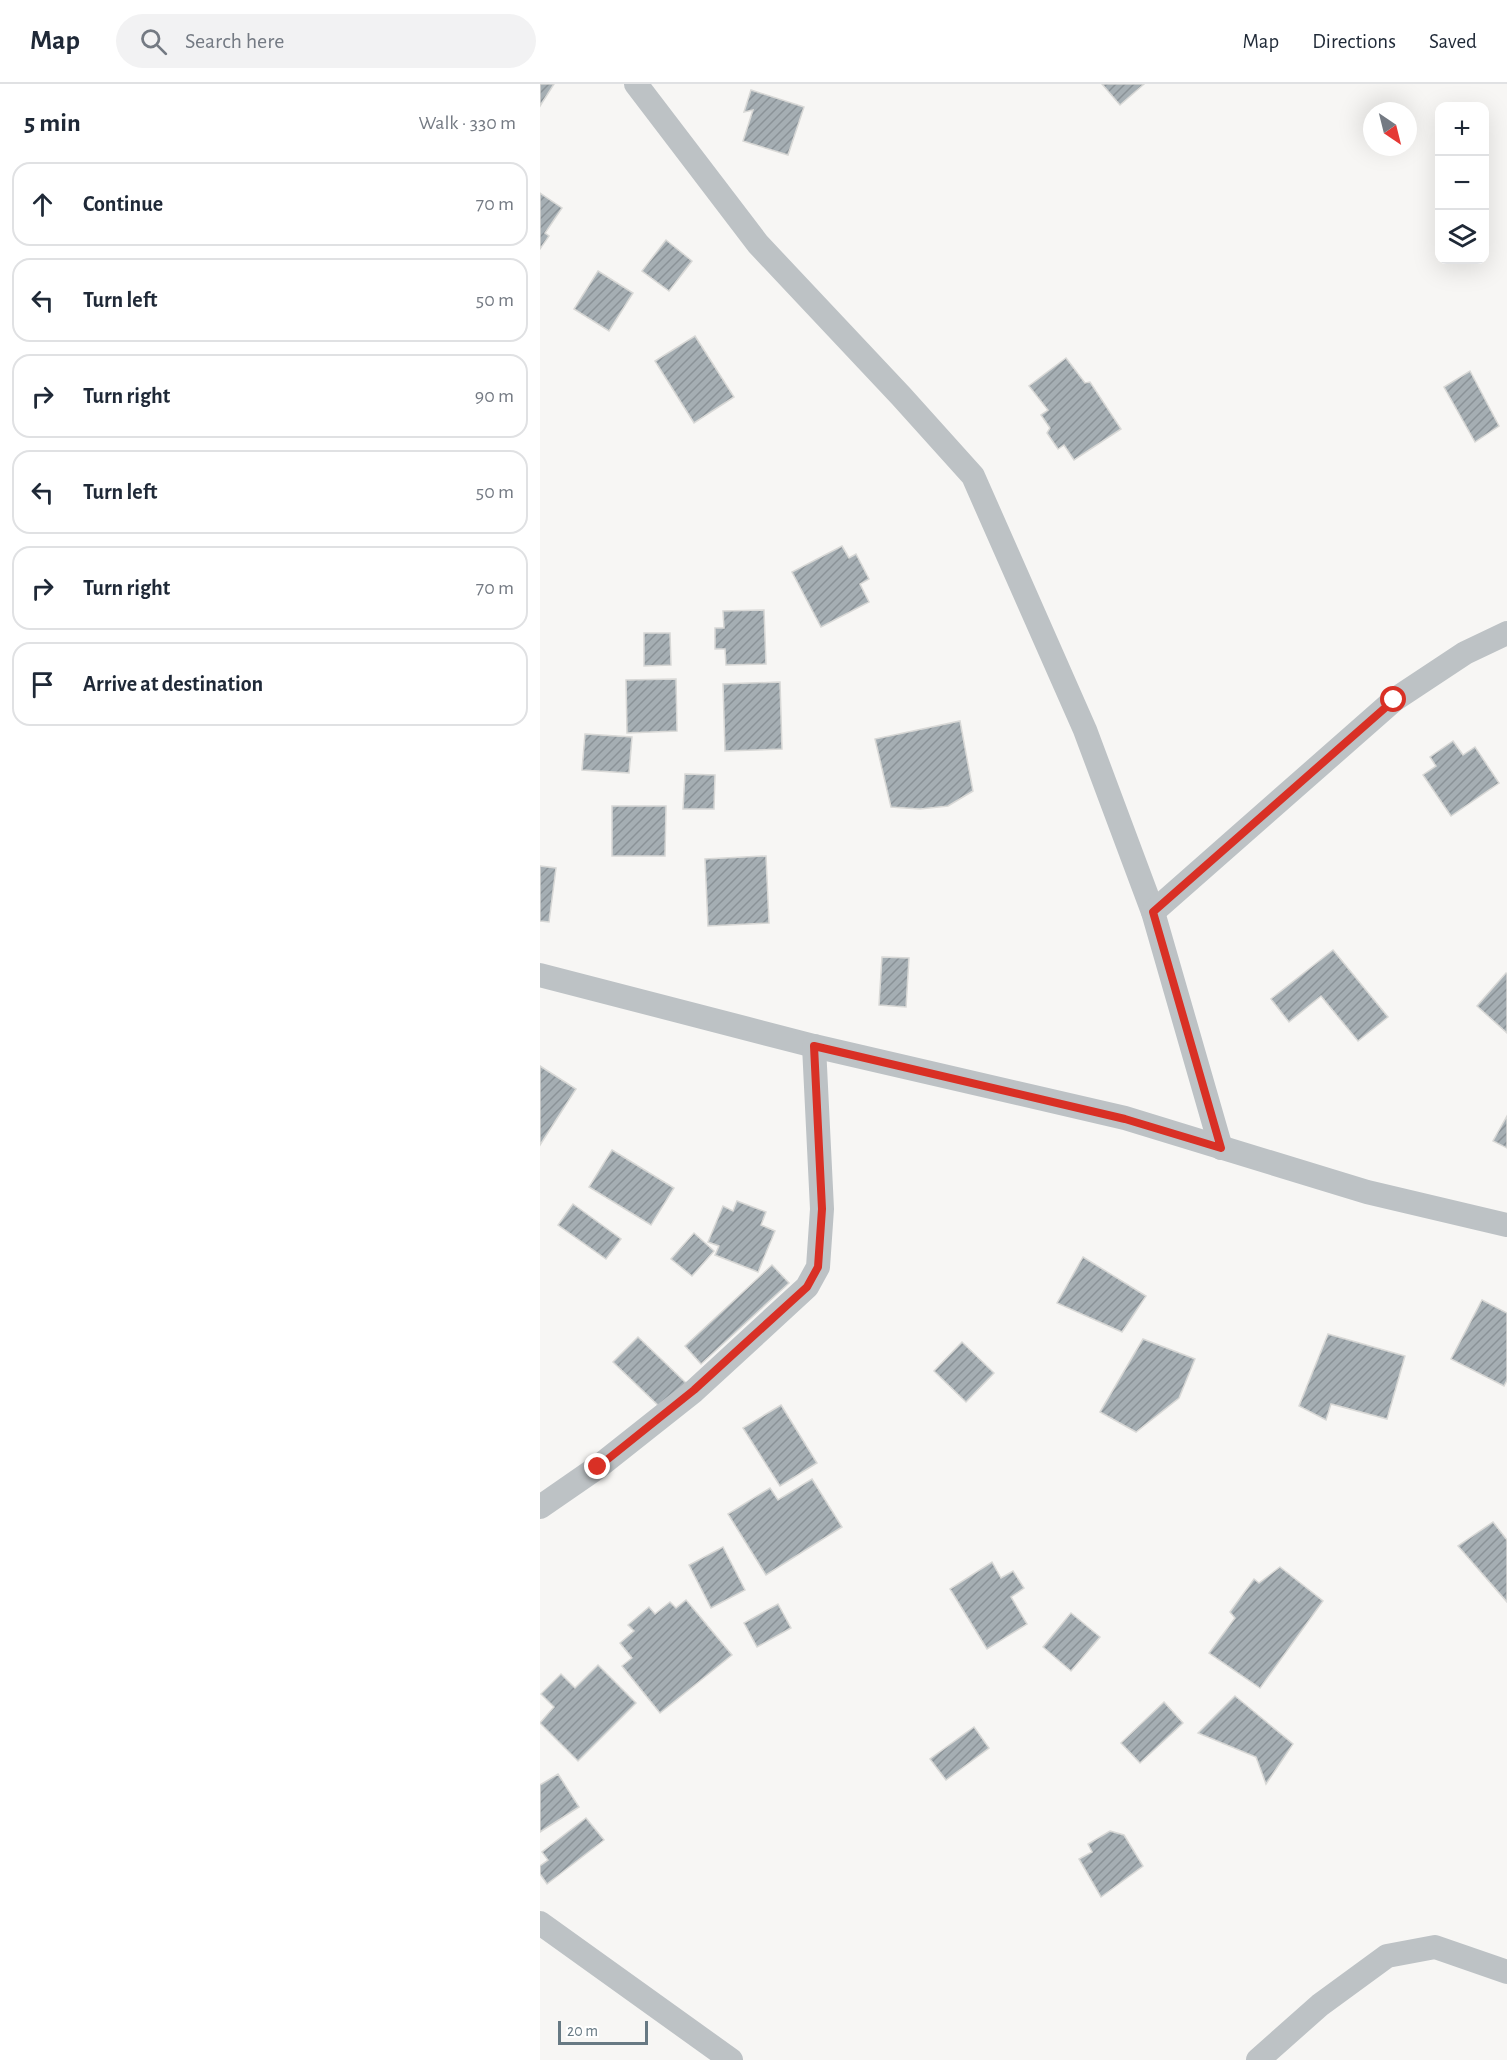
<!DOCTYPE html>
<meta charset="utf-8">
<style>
:root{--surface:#fff;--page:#f2f2f3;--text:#1f2937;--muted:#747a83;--line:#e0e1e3}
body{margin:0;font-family:"Alegreya Sans",sans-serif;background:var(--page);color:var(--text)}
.controls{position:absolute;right:18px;top:18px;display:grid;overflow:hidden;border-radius:12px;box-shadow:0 6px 24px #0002}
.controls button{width:54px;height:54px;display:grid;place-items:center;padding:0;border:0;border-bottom:2px solid var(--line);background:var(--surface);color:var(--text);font:30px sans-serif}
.compass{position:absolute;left:823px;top:18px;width:54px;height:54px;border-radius:50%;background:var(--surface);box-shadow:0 6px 24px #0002;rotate:145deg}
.scale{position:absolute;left:18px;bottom:15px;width:90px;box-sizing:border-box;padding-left:6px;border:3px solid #677983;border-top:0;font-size:16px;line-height:21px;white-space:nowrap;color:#677983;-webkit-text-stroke:4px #fff;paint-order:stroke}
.stop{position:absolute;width:18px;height:18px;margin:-14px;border:4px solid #d93025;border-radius:50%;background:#fff}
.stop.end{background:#d93025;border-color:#fff;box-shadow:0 2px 6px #0008}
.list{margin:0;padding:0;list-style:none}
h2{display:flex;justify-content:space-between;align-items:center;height:78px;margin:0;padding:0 24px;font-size:26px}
h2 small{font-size:20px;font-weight:400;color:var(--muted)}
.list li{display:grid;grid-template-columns:39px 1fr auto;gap:18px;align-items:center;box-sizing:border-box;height:84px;margin:0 12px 12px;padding:0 12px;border:2px solid var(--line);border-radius:18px}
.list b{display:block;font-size:22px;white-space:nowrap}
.list em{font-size:20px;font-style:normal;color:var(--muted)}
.icon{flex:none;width:33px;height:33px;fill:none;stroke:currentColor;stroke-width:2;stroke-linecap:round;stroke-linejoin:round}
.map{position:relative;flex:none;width:967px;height:1976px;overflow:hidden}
header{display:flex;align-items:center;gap:36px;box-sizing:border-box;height:84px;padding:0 30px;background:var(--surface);border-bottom:2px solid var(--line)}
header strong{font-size:28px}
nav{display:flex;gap:33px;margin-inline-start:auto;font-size:21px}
.search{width:420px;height:54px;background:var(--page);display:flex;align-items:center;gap:15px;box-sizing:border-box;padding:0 21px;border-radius:33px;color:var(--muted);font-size:22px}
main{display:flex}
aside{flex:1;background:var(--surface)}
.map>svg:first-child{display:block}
</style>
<header>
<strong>Map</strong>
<div class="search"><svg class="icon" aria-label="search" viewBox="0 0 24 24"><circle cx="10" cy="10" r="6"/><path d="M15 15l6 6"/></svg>Search here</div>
<nav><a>Map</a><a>Directions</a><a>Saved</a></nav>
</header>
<main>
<aside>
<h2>5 min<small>Walk · 330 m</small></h2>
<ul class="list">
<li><svg class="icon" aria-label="ahead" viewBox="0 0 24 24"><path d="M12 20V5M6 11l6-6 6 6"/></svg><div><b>Continue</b></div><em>70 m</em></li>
<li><svg class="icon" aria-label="left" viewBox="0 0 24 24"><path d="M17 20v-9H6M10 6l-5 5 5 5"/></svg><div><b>Turn left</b></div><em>50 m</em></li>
<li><svg class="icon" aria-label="right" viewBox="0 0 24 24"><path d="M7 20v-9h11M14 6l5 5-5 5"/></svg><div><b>Turn right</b></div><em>90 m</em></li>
<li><svg class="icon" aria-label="left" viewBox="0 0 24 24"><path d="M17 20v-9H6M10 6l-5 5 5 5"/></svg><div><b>Turn left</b></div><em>50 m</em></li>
<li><svg class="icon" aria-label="right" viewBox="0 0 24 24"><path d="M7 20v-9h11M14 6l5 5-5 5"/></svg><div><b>Turn right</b></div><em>70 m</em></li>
<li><svg class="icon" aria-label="arrive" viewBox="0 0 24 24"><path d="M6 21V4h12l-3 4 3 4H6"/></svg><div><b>Arrive at destination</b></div></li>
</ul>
</aside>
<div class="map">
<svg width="967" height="1976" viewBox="0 0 967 1976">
<defs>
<pattern id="building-hatch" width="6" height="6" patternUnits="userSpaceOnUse" patternTransform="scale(1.5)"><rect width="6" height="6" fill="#a5aeb3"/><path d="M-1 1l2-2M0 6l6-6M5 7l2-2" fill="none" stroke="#8a9297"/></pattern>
</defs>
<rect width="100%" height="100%" fill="#f7f6f4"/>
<g fill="url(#building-hatch)" stroke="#d8d8d6" stroke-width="1.5">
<path d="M0,0H14L0,22Z"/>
<path d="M562,0H604L580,21Z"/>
<path d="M211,6L264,23L248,71L203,57L213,26L204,28Z"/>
<path d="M0,109L22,124L5,149L9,152L0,165Z"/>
<path d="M126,156L152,177L129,207L102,187Z"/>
<path d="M58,187L93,209L69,247L34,225Z"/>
<path d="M155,252L194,313L154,339L115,277Z"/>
<path d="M526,274L545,299L550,298L581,345L534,376L524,361L518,365L507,349L510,344L501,331L508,326L489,302Z"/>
<path d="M930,287L959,342L935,358L904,303Z"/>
<path d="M302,462L309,474L316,470L329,495L320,500L329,518L281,543L252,488Z"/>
<path d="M224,526L226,580L186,581L185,565H175V544H184L183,527Z"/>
<path d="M104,549H130L131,581L104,582Z"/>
<path d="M136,595L137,647L87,649L86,596Z"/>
<path d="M240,598L242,665L185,667L183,600Z"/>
<path d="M420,637L433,707L408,722L380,725L351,723L335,655Z"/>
<path d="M45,650L92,653L89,689L42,686Z"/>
<path d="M913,657L923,671L935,663L959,699L911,732L883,691L896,682L890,673Z"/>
<path d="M145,690L175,691L174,725H143Z"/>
<path d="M72,722H126L125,772H72Z"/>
<path d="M226,772L229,839L168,842L165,775Z"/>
<path d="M0,782L16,784L9,838L0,837Z"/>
<path d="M793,866L848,933L818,957L781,912L749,938L731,915Z"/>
<path d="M342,873L369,874L366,923L339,921Z"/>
<path d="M966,889L967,890V949L937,922Z"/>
<path d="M0,982L36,1005L0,1061Z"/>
<path d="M967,1032V1064L953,1057Z"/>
<path d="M72,1066L134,1104L111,1141L49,1103Z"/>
<path d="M197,1117L226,1128L221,1141L235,1147L218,1188L175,1171L179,1162L168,1158L183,1122L193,1127Z"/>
<path d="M33,1120L81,1155L66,1175L18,1141Z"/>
<path d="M154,1149L174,1167L152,1192L131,1175Z"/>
<path d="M543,1173L606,1212L582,1248L517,1219Z"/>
<path d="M232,1181L249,1199L161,1280L145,1262Z"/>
<path d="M942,1216L967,1229V1296L964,1302L911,1275Z"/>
<path d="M788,1250L865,1272L847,1335L791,1320L786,1336L759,1322Z"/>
<path d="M98,1253L146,1299L121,1324L73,1278Z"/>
<path d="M603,1255L655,1275L639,1314L596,1348L560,1328Z"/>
<path d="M422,1258L454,1289L426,1318L394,1287Z"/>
<path d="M241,1321L277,1379L240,1402L203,1344Z"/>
<path d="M272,1395L302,1443L226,1491L188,1430L230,1404L238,1416Z"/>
<path d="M953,1438L967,1456V1518L918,1462Z"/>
<path d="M183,1463L205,1506L171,1524L149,1481Z"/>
<path d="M452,1478L461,1494L473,1487L484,1504L471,1513L487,1540L447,1565L410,1505Z"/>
<path d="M740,1483L783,1517L720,1604L669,1569L695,1534L690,1528L714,1495L719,1499Z"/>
<path d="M146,1516L192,1571L120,1629L82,1582L92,1574L80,1559L94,1547L88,1541L109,1523L115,1530L130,1518L136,1524Z"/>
<path d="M238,1520L251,1544L217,1563L204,1539Z"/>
<path d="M531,1529L560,1553L531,1587L503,1563Z"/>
<path d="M58,1581L96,1619L38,1677L0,1639L14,1623L1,1610L21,1590L35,1604Z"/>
<path d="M695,1612L753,1660L726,1700L716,1673L658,1649Z"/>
<path d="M624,1618L643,1639L600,1679L581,1659Z"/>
<path d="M434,1643L449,1664L406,1696L390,1675Z"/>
<path d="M18,1690L39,1723L0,1748V1701Z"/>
<path d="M46,1734L64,1756L7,1800L0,1790V1782L8,1776L2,1768Z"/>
<path d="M570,1747L584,1751L603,1782L561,1813L539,1775L552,1768L548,1760Z"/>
</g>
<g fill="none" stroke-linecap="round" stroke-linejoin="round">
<g stroke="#bdc2c5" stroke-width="24">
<path d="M96,0L218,160L361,312L433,392L545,646L613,828L681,1064"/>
<path d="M613,828L854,616L925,569L967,549"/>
<path d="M0,891L274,962L585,1034L827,1108L967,1141"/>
<path d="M0,1423L58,1383L154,1307L267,1203L278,1183L282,1125L274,962"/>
<path d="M0,1839L191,1976"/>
<path d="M718,1976L780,1921L847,1872L895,1863L967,1888"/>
</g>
</g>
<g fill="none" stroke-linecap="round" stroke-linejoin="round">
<path stroke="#d93025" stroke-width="8" d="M58,1383L154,1306L267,1203L278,1183L282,1125L274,962L585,1035L681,1064L613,828L854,616"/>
</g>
</svg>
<div class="controls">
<button>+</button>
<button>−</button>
<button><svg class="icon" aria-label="layers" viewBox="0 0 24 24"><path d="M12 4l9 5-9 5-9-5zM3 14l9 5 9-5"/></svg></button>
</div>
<svg class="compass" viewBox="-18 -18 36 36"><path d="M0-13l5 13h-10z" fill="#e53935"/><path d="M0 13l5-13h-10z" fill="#747a83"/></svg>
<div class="scale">20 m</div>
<div class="stop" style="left:854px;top:616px"></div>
<div class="stop end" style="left:58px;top:1383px"></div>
</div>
</main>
